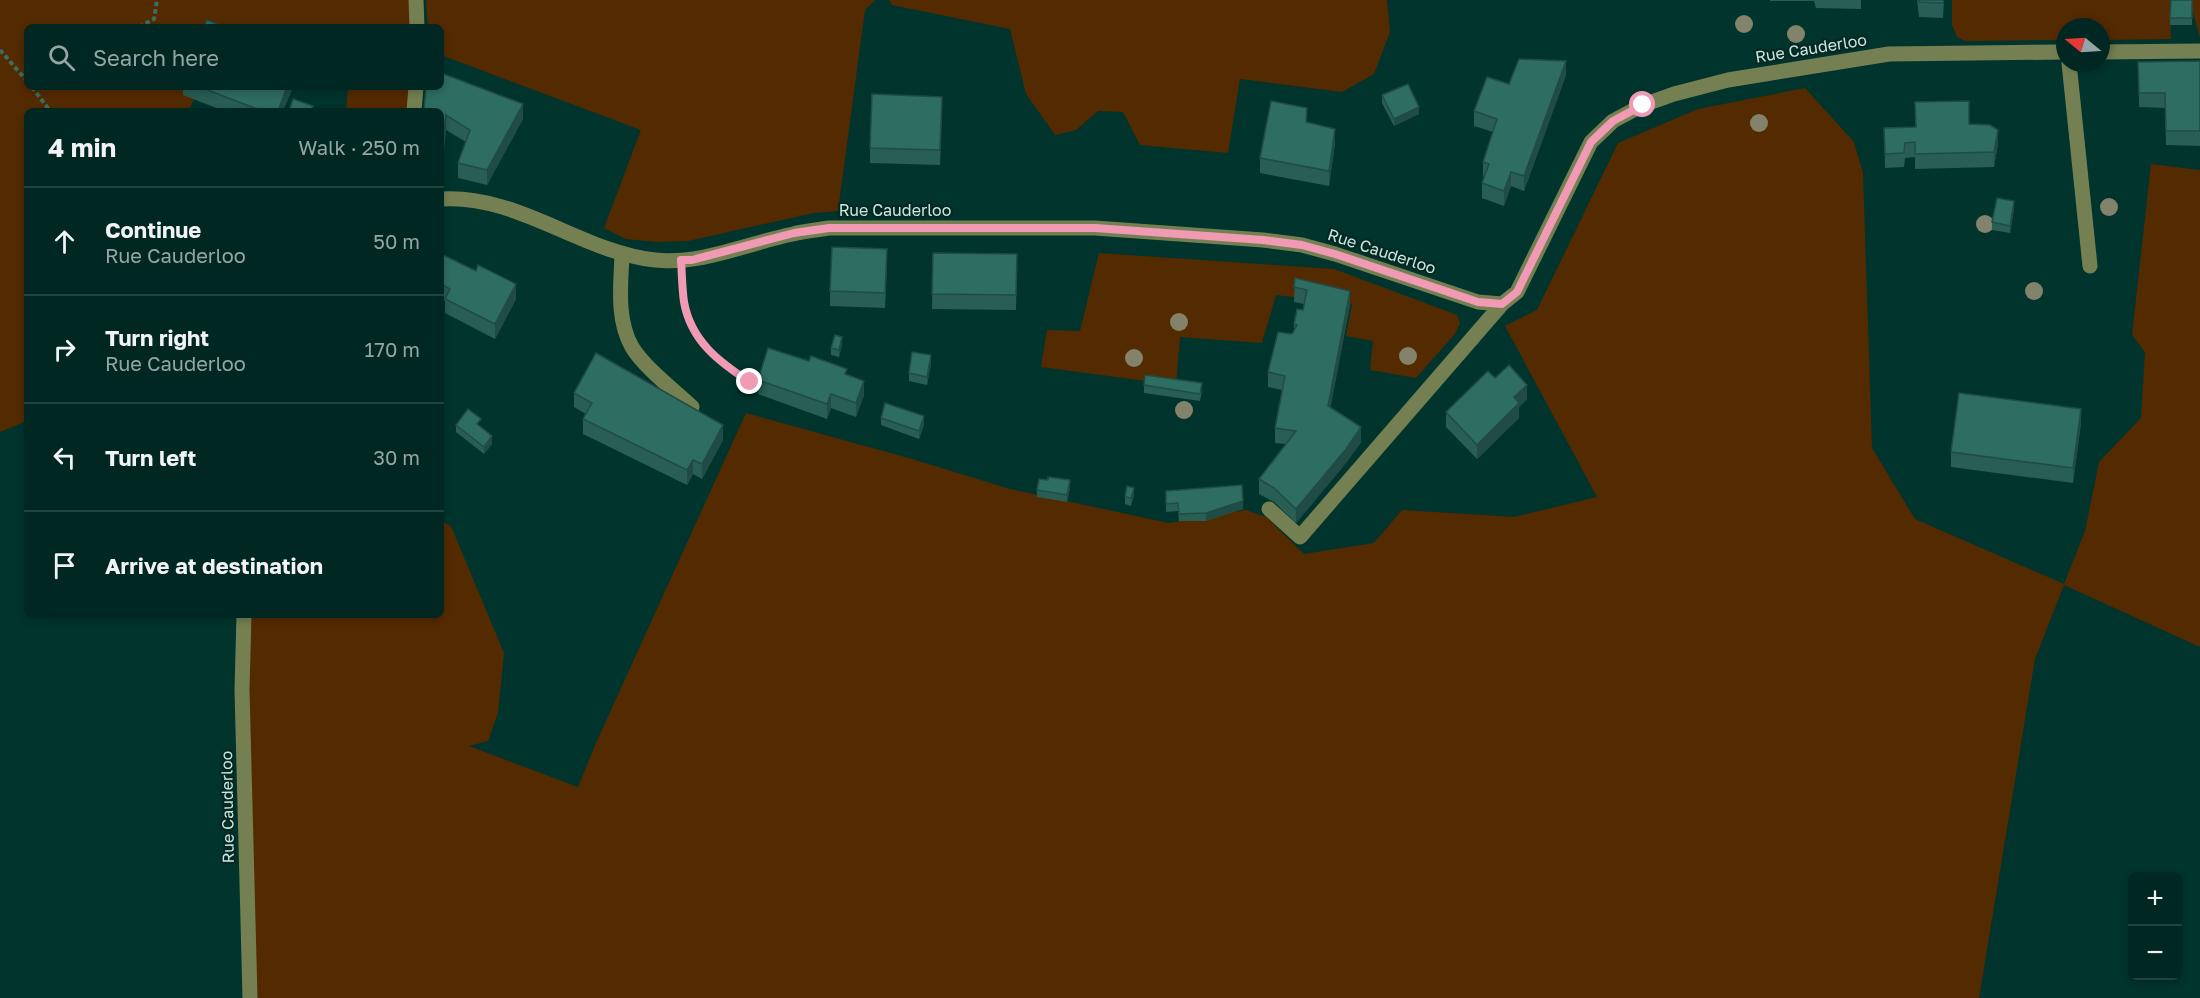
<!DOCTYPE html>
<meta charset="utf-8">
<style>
:root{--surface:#002722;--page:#0e332f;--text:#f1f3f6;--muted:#95a5a5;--line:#224440}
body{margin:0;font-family:"Golos Text",sans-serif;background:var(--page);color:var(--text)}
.controls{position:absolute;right:18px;bottom:18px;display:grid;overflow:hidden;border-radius:9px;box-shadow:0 3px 9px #0003}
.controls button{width:54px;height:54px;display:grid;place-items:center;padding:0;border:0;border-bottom:2px solid var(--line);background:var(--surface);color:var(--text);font:30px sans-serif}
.compass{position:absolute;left:2056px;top:18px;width:54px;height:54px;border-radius:50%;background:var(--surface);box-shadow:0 3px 9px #0003;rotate:288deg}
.stop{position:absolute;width:18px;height:18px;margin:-14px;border:4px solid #f09ab4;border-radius:50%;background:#fff}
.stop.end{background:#f09ab4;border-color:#fff;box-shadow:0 2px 6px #0008}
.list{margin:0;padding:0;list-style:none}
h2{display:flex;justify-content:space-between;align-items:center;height:78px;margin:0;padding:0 24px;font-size:26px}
h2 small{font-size:20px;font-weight:400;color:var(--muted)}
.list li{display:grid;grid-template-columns:39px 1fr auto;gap:18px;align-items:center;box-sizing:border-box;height:108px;padding:0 24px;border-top:2px solid var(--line)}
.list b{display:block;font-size:22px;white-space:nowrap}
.list p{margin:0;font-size:20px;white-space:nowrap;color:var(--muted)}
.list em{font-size:20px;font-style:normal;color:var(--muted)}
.icon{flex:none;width:33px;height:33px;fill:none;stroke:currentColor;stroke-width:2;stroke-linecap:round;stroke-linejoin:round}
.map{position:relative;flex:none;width:2200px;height:998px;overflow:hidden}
.search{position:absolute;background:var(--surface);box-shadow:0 3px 9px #0003;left:24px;top:24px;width:420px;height:66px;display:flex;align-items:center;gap:15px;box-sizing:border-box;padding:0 21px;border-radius:9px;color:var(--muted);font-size:22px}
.panel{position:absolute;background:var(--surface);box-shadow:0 3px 9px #0003;left:24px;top:108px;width:420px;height:510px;border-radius:9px}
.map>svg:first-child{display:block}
</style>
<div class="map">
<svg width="2200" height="998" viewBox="0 0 2200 998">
<rect width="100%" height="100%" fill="#00342d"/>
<g fill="#542a00">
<path d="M0,0H416L417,27H27V87H200L188,111H27V421L0,432Z"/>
<path d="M426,0H875L865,10L838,211L814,213L688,241L657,242L626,239L604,228L641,130L441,55V27H428Z"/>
<path d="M889,0H1387L1390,32L1374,74L1342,92L1240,79L1228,153L1140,145L1123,112L1098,111L1076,130L1055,135L1026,94L1010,29L892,5Z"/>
<path d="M1952,0H2200V38L2191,5L2170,7L2171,39L2101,40V27H2065V40L1965,41L1957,37L1952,25Z"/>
<path d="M348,87H414L408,111H346Z"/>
<path d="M1805,88L1854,142L1863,173L1872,448L1915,519L2064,584L2085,531L2099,462L2141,418L2145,352L2132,335L2151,164L2200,170V647L2064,585L2035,659L1979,998H250L244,615H441V521L451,526L504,653L498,713L488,741L469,746L578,787L596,743L746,413L912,459L1010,489L1169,523L1246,510L1266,517L1304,554L1374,543L1402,510L1514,517L1597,497L1505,326L1537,310L1618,143L1698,109Z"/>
<path d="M1099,253L1334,269L1457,315L1460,323L1455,334L1416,378L1370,370L1373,341L1346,336L1352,304L1276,295L1262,343L1180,337L1176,385L1041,367L1047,330L1080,331Z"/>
</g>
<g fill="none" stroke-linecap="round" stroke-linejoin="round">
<g stroke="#3e6c65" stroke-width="4" stroke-dasharray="4.5 3" stroke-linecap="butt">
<path d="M139,27L154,19L157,0"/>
<path d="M0,50L27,81"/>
<path d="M32,87L50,111"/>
<path d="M683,284C685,314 697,344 722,364C730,371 741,376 750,382"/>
</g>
<g stroke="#758052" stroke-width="15">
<path d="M416,0L417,27"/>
<path d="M2101,52L2200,51"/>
<path d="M2069,63L2090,266"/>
<path d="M414,111L416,87"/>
<path d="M441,199C518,194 581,252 655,260C702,265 748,243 793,234C805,231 817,230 829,228H1095L1263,240L1302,245L1335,254L1478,302L1502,304L1517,292L1591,142L1613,121L1643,105L1674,94L1728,80L1889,54L2065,52"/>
<path d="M622,254C621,284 616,319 632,347C643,366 675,391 692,407"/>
<path d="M1269,509L1300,537L1502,304"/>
<path d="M244,615L242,690L250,998"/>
</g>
</g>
<g fill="#83826a">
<circle cx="1744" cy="24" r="9"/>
<circle cx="1796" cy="34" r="9"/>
<circle cx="1759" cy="123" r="9"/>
<circle cx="2109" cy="207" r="9"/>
<circle cx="1985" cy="224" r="9"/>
<circle cx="2034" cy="291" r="9"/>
<circle cx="1179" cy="322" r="9"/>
<circle cx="1408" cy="356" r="9"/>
<circle cx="1134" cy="358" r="9"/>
<circle cx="1184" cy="410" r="9"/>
</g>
<g fill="#285e54">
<path d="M1770,0H1861V9L1816,8L1814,1H1770Z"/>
<path d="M1917,0H1944L1943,18L1919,17Z"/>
<path d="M2171,0H2192V25H2170Z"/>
<path d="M2200,61V146L2166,145L2165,108L2139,107L2138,62Z"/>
<path d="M1566,75L1524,191L1511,186L1504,206L1482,198V183L1484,177L1483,176V162L1493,132L1474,126V111L1509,84Z"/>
<path d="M183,87H293L283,111H224L183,95Z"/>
<path d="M1382,95L1419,114L1394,126L1382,103Z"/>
<path d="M1915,102L1969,124L1998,144L1994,167L1915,169V157L1905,158L1904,167L1885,168L1884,128L1916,127Z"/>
<path d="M441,111L523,119L487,185L458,178V163L466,142L446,130L441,172Z"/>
<path d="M942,111L940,165L870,163V148Z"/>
<path d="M1307,123L1335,143L1329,186L1260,173V158Z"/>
<path d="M2014,209L2010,233L1992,230V222Z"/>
<path d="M933,253L1017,254L1016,310L932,309Z"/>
<path d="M441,254L516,299L495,339L445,313V301L441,299Z"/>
<path d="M887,264L885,308L830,306V291Z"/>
<path d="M1295,278L1350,305L1330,408L1361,442L1346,463L1296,523L1274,502L1259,494V479L1286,444L1275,443V428L1282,390L1268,387V372L1292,334L1294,330V324L1303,310L1304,304L1294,302Z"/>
<path d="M842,344L839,357L831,355V348Z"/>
<path d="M931,363L927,385L909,381V373Z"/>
<path d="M847,375L864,395L856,417L831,408L827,419L758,394V380Z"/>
<path d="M1495,378L1527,399L1519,407V418L1477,459L1446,427V412Z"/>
<path d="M1144,385L1202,391L1200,401L1144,393Z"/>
<path d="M574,393L723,440L702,479L693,474L687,485L583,434V419L586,414L574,407Z"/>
<path d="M881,418L924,424L919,439L881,425Z"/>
<path d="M2081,423L2073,483L1951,467V452Z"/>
<path d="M456,425L481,427L492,444L484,454L456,432Z"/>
<path d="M1070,488L1067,502L1037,497V490Z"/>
<path d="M1166,491L1243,509L1206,521H1179L1178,511L1166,512Z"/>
<path d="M1134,495L1131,506L1125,504V497Z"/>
</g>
<g fill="#204c45">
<path d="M1566,61V75L1524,191V176Z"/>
<path d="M287,87H293L283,111H278Z"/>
<path d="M523,104V119L487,185V170Z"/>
<path d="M1419,107V114L1394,126V119Z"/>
<path d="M446,115V130L442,172V158Z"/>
<path d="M1335,129V143L1329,186V171Z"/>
<path d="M1998,130V144L1994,167V152Z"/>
<path d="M1511,172V186L1504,206V191Z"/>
<path d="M2014,201V209L2010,233V226Z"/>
<path d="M516,284V299L495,339V324Z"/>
<path d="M1350,291V305L1328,421V406Z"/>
<path d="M842,337V344L839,357V350Z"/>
<path d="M931,355V363L927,385V377Z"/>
<path d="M864,381V395L856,417V403Z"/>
<path d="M1527,385V399L1519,407V418L1477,459V445L1514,397Z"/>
<path d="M831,394V408L827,419V404Z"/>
<path d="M2081,409V423L2073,483V468Z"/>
<path d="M924,416V424L919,439V431Z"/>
<path d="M723,425V440L702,479V464Z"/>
<path d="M1361,427V442L1346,463L1296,523V509Z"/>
<path d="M492,436V444L484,454V447Z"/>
<path d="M693,460V474L687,485V470Z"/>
<path d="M1070,480V488L1067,502V495Z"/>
<path d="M1134,488V495L1131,506V498Z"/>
<path d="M1243,501V509L1206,521V513Z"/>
</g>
<g fill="#2e6d62" stroke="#204c45" stroke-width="1.5">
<path d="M1918,0H1943V3L1919,2Z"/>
<path d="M2171,0H2192V18H2170Z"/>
<path d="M207,20L225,27H204Z"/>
<path d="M1519,59L1566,61L1524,176L1511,172L1504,191L1482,183L1489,164L1483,162L1497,119L1474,111L1487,77L1509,84Z"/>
<path d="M2200,61V131H2166L2165,93H2139L2138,62Z"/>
<path d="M441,73L523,104L487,170L458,163L470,130L446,115L441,157V111H424L426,87H441Z"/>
<path d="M1408,84L1419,107L1394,119L1382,95Z"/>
<path d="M200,87H287L278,111H262Z"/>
<path d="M872,94L942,97L940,150L870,148Z"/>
<path d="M293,99L313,106L311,111H289Z"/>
<path d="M1271,101L1307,108L1306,122L1335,129L1329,171L1260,158Z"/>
<path d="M1969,101V124L1990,125L1998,130L1994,152L1915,154V142L1905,143L1904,153L1885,154L1884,128L1916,127L1915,102Z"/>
<path d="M1997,198L2014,201L2010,226L1992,222Z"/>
<path d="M832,247L887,249L885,293L830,291Z"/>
<path d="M933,253L1017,254L1016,295L932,294Z"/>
<path d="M441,254L476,271L478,265L516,284L495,324L445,299L450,289L441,284Z"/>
<path d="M1295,278L1350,291L1328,406L1361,427L1346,449L1296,509L1274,488L1259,479L1296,431L1275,428L1285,376L1268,372L1278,332L1292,334L1297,325L1294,324L1297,309L1303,310L1307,290L1294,287Z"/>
<path d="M835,335L842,337L839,350L831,348Z"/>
<path d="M768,348L809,361L811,356L847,369L845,374L864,381L856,403L831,394L827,404L758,380Z"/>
<path d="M912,352L931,355L927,377L909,373Z"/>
<path d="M596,353L723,425L702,464L693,460L687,470L583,419L592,403L574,393Z"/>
<path d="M1509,365L1527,385L1514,397L1519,403L1477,445L1446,412L1488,371L1495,378Z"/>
<path d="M1145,375L1202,383L1200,394L1144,385Z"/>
<path d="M1959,393L2081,409L2073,468L1951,452Z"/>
<path d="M885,403L924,416L919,431L881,418Z"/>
<path d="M468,409L481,419L477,424L492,436L484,447L456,425Z"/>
<path d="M1048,477L1070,480L1067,495L1037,490L1039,479L1048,480Z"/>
<path d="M1242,485L1243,501L1206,513L1179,514L1178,503L1166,504V491Z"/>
<path d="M1127,486L1134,488L1131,498L1125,497Z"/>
</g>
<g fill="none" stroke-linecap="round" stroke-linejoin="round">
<path stroke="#f09ab4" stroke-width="8" d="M750,382C719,362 691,341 684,302C682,288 682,274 681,260H692L794,233L829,228H1095L1263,240L1302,245L1335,254L1478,302L1502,304L1517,292L1591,142L1613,121L1643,105"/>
</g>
<g text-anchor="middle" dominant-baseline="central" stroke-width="4.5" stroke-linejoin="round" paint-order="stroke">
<g font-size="16" fill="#c9e8e1" stroke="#062823">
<text transform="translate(1811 48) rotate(-9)">Rue Cauderloo</text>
<text x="895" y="210">Rue Cauderloo</text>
<text transform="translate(1382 251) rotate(18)">Rue Cauderloo</text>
<text transform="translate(227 807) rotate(-91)">Rue Cauderloo</text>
</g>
</g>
</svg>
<div class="controls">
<button>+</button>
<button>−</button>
</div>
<svg class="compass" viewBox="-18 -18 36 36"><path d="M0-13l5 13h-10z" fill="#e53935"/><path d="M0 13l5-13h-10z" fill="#95a5a5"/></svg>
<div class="stop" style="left:1643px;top:105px"></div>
<div class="stop end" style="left:750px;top:382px"></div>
<div class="search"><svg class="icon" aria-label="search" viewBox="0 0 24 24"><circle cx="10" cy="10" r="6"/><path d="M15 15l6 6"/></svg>Search here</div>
<section class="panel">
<h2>4 min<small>Walk · 250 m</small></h2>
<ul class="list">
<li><svg class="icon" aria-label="ahead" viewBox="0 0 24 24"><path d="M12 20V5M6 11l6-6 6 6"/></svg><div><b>Continue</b><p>Rue Cauderloo</p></div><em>50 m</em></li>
<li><svg class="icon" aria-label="right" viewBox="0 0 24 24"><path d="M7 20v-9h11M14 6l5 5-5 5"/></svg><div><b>Turn right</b><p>Rue Cauderloo</p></div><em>170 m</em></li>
<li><svg class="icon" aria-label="left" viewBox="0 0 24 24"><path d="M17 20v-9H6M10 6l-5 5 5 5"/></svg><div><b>Turn left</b></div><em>30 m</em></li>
<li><svg class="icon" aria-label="arrive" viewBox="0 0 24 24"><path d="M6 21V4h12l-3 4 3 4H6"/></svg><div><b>Arrive at destination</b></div></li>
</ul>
</section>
</div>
